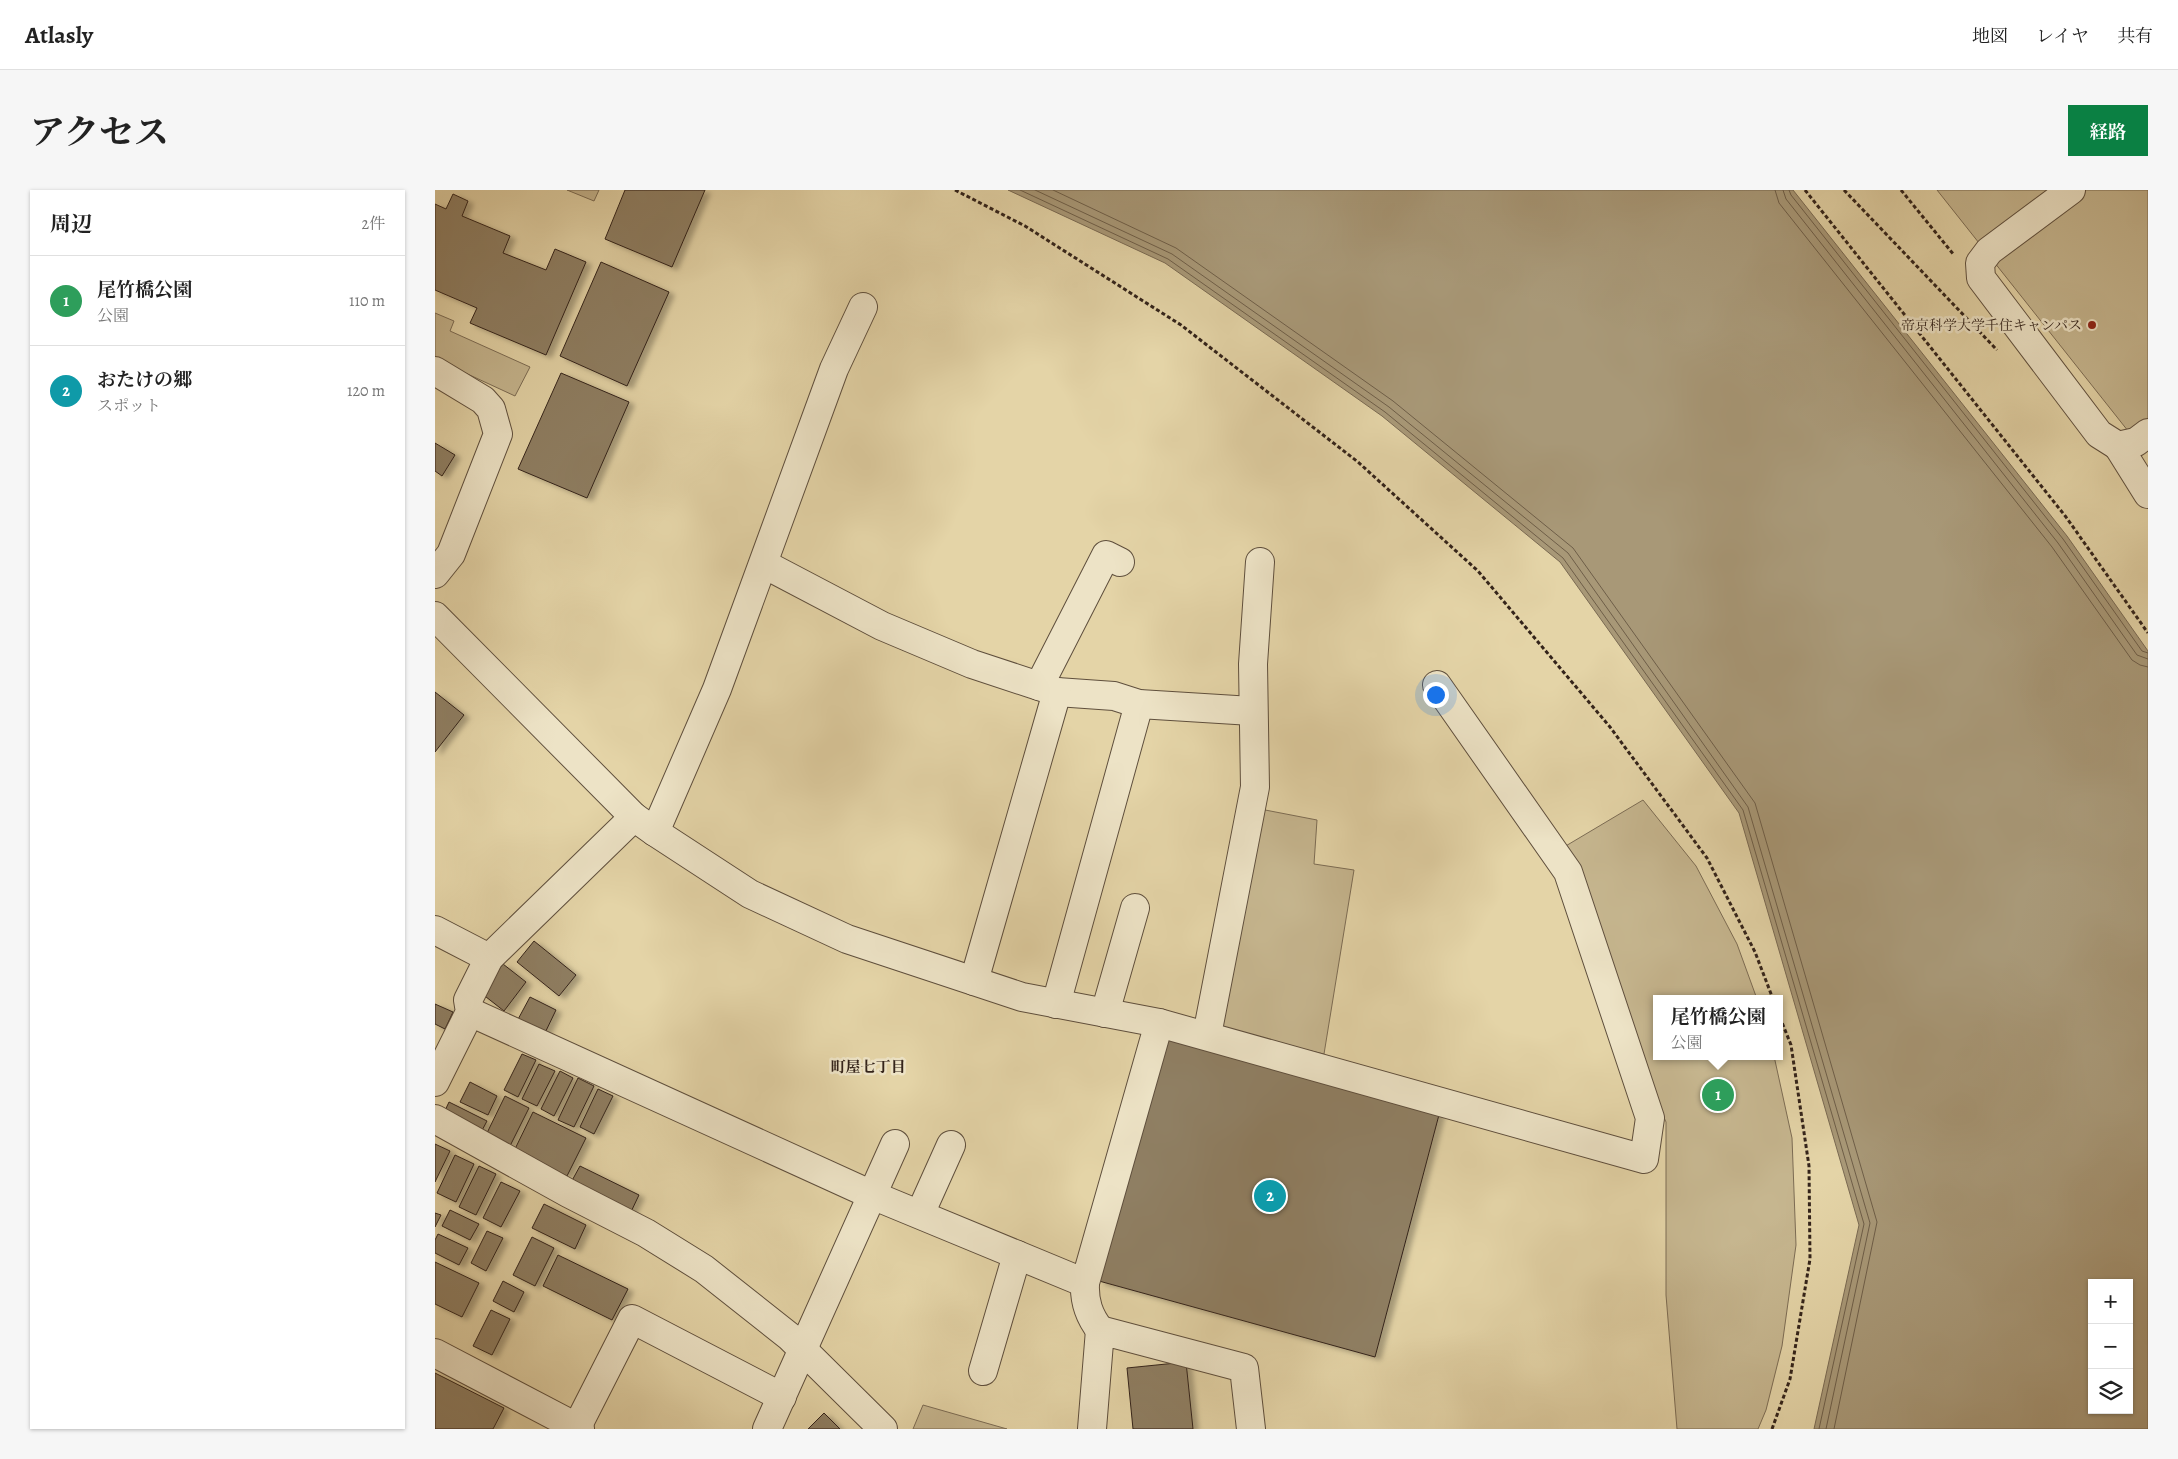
<!DOCTYPE html>
<html lang="ja">
<meta charset="utf-8">
<style>
:root{--surface:#fff;--page:#f6f6f6;--text:#222;--muted:#767676;--line:#e0e0e0;--accent:#0b8043}
body{margin:0;font-family:Alegreya,"Noto Serif JP",serif;background:var(--page);color:var(--text)}
.controls{position:absolute;right:15px;bottom:15px;display:grid;overflow:hidden;border-radius:0px;box-shadow:0 1px 4px #0004}
.controls button{width:45px;height:45px;display:grid;place-items:center;padding:0;border:0;border-bottom:1px solid var(--line);background:var(--surface);color:var(--text);font:25px sans-serif}
.you{position:absolute;left:1000px;top:504px;width:18px;height:18px;margin:-12px;border:4px solid #fff;border-radius:50%;background:#1a73e8;box-shadow:0 0 0 8px #1a73e833}
.badge{display:grid;place-items:center;width:32px;height:32px;border-radius:50%;background:var(--accent);color:#fff;font-size:16px;font-weight:700}
.pin{position:absolute;translate:-50% -50%;border:2px solid #fff;box-shadow:0 1px 5px #0006}
.popup{position:absolute;left:1218px;top:805px;width:130px;height:65px;box-sizing:border-box;display:grid;place-content:center;border-radius:0px;background:var(--surface);filter:drop-shadow(0 1px 4px #0005);font-size:16px;white-space:nowrap;color:var(--muted)}
.popup b{font-size:19px;color:var(--text)}
.popup::after{content:'';position:absolute;left:50%;top:100%;margin-left:-10px;border:10px solid transparent;border-top-color:var(--surface)}
.list{margin:0;padding:0;list-style:none}
h2{display:flex;justify-content:space-between;align-items:center;height:65px;margin:0;padding:0 20px;font-size:21px}
h2 small{font-size:16px;font-weight:400;color:var(--muted)}
.list li{display:grid;grid-template-columns:32px 1fr auto;gap:15px;align-items:center;box-sizing:border-box;height:90px;padding:0 20px;border-top:1px solid var(--line)}
.list b{display:block;font-size:19px;white-space:nowrap}
.list p{margin:0;font-size:16px;white-space:nowrap;color:var(--muted)}
.list em{font-size:16px;font-style:normal;color:var(--muted)}
.icon{flex:none;width:28px;height:28px;fill:none;stroke:currentColor;stroke-width:2;stroke-linecap:round;stroke-linejoin:round}
.map{position:relative;flex:none;width:1713px;height:1239px;overflow:hidden;border-radius:0px}
header{display:flex;align-items:center;gap:30px;box-sizing:border-box;height:70px;padding:0 25px;background:var(--surface);border-bottom:1px solid var(--line)}
header strong{font-size:24px}
nav{display:flex;gap:28px;margin-inline-start:auto;font-size:18px}
.intro{display:flex;align-items:center;justify-content:space-between;box-sizing:border-box;height:120px;padding:0 30px}
h1{margin:0;font-size:35px}
.button{padding:12px 22px;border-radius:0px;background:var(--accent);color:#fff;font-size:18px;font-weight:700}
main{display:flex;gap:30px;padding:0 30px}
aside{flex:1;background:var(--surface);border-radius:0px;box-shadow:0 1px 4px #0004}
.map>svg:first-child{display:block}
</style>
<header>
<strong>Atlasly</strong>
<nav><a>地図</a><a>レイヤ</a><a>共有</a></nav>
</header>
<div class="intro"><h1>アクセス</h1><a class="button">経路</a></div>
<main>
<aside>
<h2>周辺<small>2件</small></h2>
<ul class="list">
<li><span class="badge" style="background:#2e9e5b">1</span><div><b>尾竹橋公園</b><p>公園</p></div><em>110 m</em></li>
<li><span class="badge" style="background:#0f9aa8">2</span><div><b>おたけの郷</b><p>スポット</p></div><em>120 m</em></li>
</ul>
</aside>
<div class="map">
<svg width="1713" height="1239" viewBox="0 0 1713 1239">
<defs>
<filter id="shadow"><feDropShadow dx="5.5" dy="3" stdDeviation="2.5" flood-color="#0004"/></filter>
</defs>
<rect width="100%" height="100%" fill="#e4d4a7"/>
<filter id="stains"><feTurbulence type="fractalNoise" baseFrequency=".004" numOctaves="4"/><feColorMatrix values="0 0 0 0 .2 0 0 0 0 .09 0 0 0 0 .02 0 0 0 .5 -.17"/></filter>
<radialGradient id="worn" r=".72"><stop offset=".6" stop-color="#630" stop-opacity="0"/><stop offset="1" stop-color="#630" stop-opacity=".3"/></radialGradient>
<g fill="#c6b68f" stroke="#7c6c54">
<path d="M132,0H164L159,11Z"/>
<path d="M1502,0H1713V244L1701,251Z"/>
<path d="M0,123L19,131L15,141L95,177L80,206L0,169Z"/>
<path d="M1208,610L1261,676L1302,754L1322,809H1222V866H1339L1357,948L1361,1055L1347,1156L1331,1220L1323,1239H1242L1231,1105V932L1207,877L1129,657Z"/>
<path d="M825,619L882,630L879,674L919,680L889,864L787,840Z"/>
<path d="M488,1215L572,1239H478Z"/>
</g>
<path fill="#a89877" stroke="#796952" fill-rule="evenodd" d="M573,0H1358L1632,346L1713,461V1239H1379L1424,1035L1304,623L1125,372L947,226L730,73ZM1657,1093H1694V1220H1657Z"/>
<g fill="none" stroke-linecap="round" stroke-linejoin="round">
<g stroke="#6e5e48" stroke-width="1">
<path d="M585,0L733,69L950,222L1128,368L1308,620L1429,1034L1384,1239"/>
<path d="M600,0L737,64L954,217L1133,363L1313,617L1435,1033L1391,1239"/>
<path d="M618,0L741,58L958,211L1138,358L1320,613L1442,1032L1399,1239"/>
<path d="M1340,0L1344,13L1617,357L1697,470L1705,475L1713,477"/>
<path d="M1348,0L1351,9L1623,353L1702,465L1713,469"/>
<path d="M1354,0L1356,5L1628,349L1707,461L1713,463"/>
</g>
</g>
<g fill="#8f7f63" stroke="#33231a" filter="url(#shadow)">
<path d="M190,0H270L237,77L170,49Z"/>
<path d="M18,4L33,11L27,26L75,46L68,63L111,80L120,59L151,72L111,165L35,133L42,118L0,100V14L11,19Z"/>
<path d="M166,72L234,102L192,196L125,166Z"/>
<path d="M126,183L194,212L152,308L83,279Z"/>
<path d="M0,253L20,265L7,286L0,281Z"/>
<path d="M0,502L29,525L0,562Z"/>
<path d="M99,751L141,785L124,806L82,772Z"/>
<path d="M68,774L91,792L69,821L46,803Z"/>
<path d="M95,807L121,820L108,847L81,833Z"/>
<path d="M0,814L18,822L10,839L0,834Z"/>
<path d="M731,846L1005,921L940,1167L664,1091Z"/>
<path d="M87,864L101,870L83,907L69,900Z"/>
<path d="M104,874L120,881L102,916L87,909Z"/>
<path d="M125,881L138,888L119,926L106,919Z"/>
<path d="M143,888L159,896L139,937L123,930Z"/>
<path d="M35,892L62,906L53,925L25,912Z"/>
<path d="M163,899L178,906L159,944L145,937Z"/>
<path d="M70,906L94,918L75,956L51,945Z"/>
<path d="M14,912L52,931L44,946L7,927Z"/>
<path d="M98,922L151,948L132,986L79,961Z"/>
<path d="M0,954L15,961L0,992Z"/>
<path d="M20,965L39,974L21,1012L2,1003Z"/>
<path d="M44,976L61,984L41,1025L24,1017Z"/>
<path d="M145,976L204,1005L194,1026L134,996Z"/>
<path d="M66,992L85,1001L66,1037L48,1028Z"/>
<path d="M109,1014L151,1035L140,1059L97,1038Z"/>
<path d="M15,1020L44,1034L35,1050L7,1036Z"/>
<path d="M0,1023L6,1025L0,1037Z"/>
<path d="M52,1041L68,1048L51,1081L36,1073Z"/>
<path d="M3,1044L33,1058L24,1075L0,1063V1050Z"/>
<path d="M97,1047L119,1058L100,1096L78,1085Z"/>
<path d="M123,1065L193,1099L177,1130L108,1096Z"/>
<path d="M0,1072L44,1093L27,1127L0,1114Z"/>
<path d="M68,1091L89,1102L79,1122L58,1111Z"/>
<path d="M56,1120L75,1129L57,1165L38,1156Z"/>
<path d="M751,1172L758,1239H698L692,1178Z"/>
<path d="M0,1183L69,1218L58,1239H0Z"/>
<path d="M389,1223L405,1239H373Z"/>
</g>
<g fill="none" stroke-linecap="round" stroke-linejoin="round">
<defs>
<g id="minor">
<path d="M1636,0L1554,61L1545,73L1546,88L1664,244L1683,256L1701,252L1713,243"/>
<path d="M0,181L48,210L56,219L63,244L16,364L0,384"/>
<path d="M1683,256L1713,304"/>
<path d="M329,374L447,436L537,474L622,502L679,506L704,514L817,521"/>
<path d="M0,426L199,627"/>
<path d="M604,496L671,365L685,372"/>
<path d="M220,642L315,704L412,749L587,807L724,833L1209,969L1215,928L1133,682L1002,495"/>
<path d="M0,740L54,768"/>
<path d="M539,791L622,502"/>
<path d="M621,814L704,514"/>
<path d="M35,822L437,1005L650,1093L724,833"/>
<path d="M670,823L700,718"/>
<path d="M772,845L820,597L818,474L825,372"/>
<path d="M0,892L35,822L33,810L54,768L199,627L220,642L282,499L399,179L428,117"/>
<path d="M0,929L133,1003L211,1043L269,1079L355,1147L448,1239"/>
<path d="M485,1024L516,955"/>
<path d="M650,1093C649,1112 654,1126 665,1140"/>
<path d="M0,1163L145,1239"/>
<path d="M548,1181L582,1065"/>
<path d="M142,1237L197,1129L347,1207"/>
<path d="M332,1239L460,954"/>
<path d="M657,1239L665,1140L809,1178L816,1239"/>
</g>
</defs>
<use href="#minor" stroke="#5f4f3d" stroke-width="30"/>
<g stroke="#33231a" stroke-width="3" stroke-dasharray="4 2.5" stroke-linecap="butt">
<path d="M520,0L590,36L746,135L923,272L1043,381L1175,537L1272,668L1320,762L1338,809"/>
<path d="M1370,0L1631,327L1713,443"/>
<path d="M1409,0L1562,160"/>
<path d="M1466,0L1519,65"/>
<path d="M1337,1239L1355,1189L1375,1069L1374,976L1356,855L1344,825"/>
</g>
<use href="#minor" stroke="#ede3c6" stroke-width="28"/>
</g>
<circle fill="#8f2418" stroke="#ede3c6" stroke-width="2" cx="1657" cy="135" r="5"/>
<g text-anchor="middle" dominant-baseline="central" stroke-width="5" stroke-linejoin="round" paint-order="stroke">
<g font-size="14" fill="#33231a" stroke="#ede3c6" text-anchor="end">
<text x="1647" y="135">帝京科学大学千住キャンパス</text>
</g>
<g font-size="15" font-weight="bold" fill="#33231a" stroke="#ede3c6">
<text x="433" y="877">町屋七丁目</text>
</g>
</g>
<rect width="100%" height="100%" filter="url(#stains)"/>
<rect width="100%" height="100%" fill="url(#worn)"/>
</svg>
<div class="controls">
<button>+</button>
<button>−</button>
<button><svg class="icon" aria-label="layers" viewBox="0 0 24 24"><path d="M12 4l9 5-9 5-9-5zM3 14l9 5 9-5"/></svg></button>
</div>
<div class="you"></div>
<div class="pin badge" style="left:1283px;top:905px;background:#2e9e5b">1</div>
<div class="popup"><b>尾竹橋公園</b>公園</div>
<div class="pin badge" style="left:835px;top:1006px;background:#0f9aa8">2</div>
</div>
</main>
